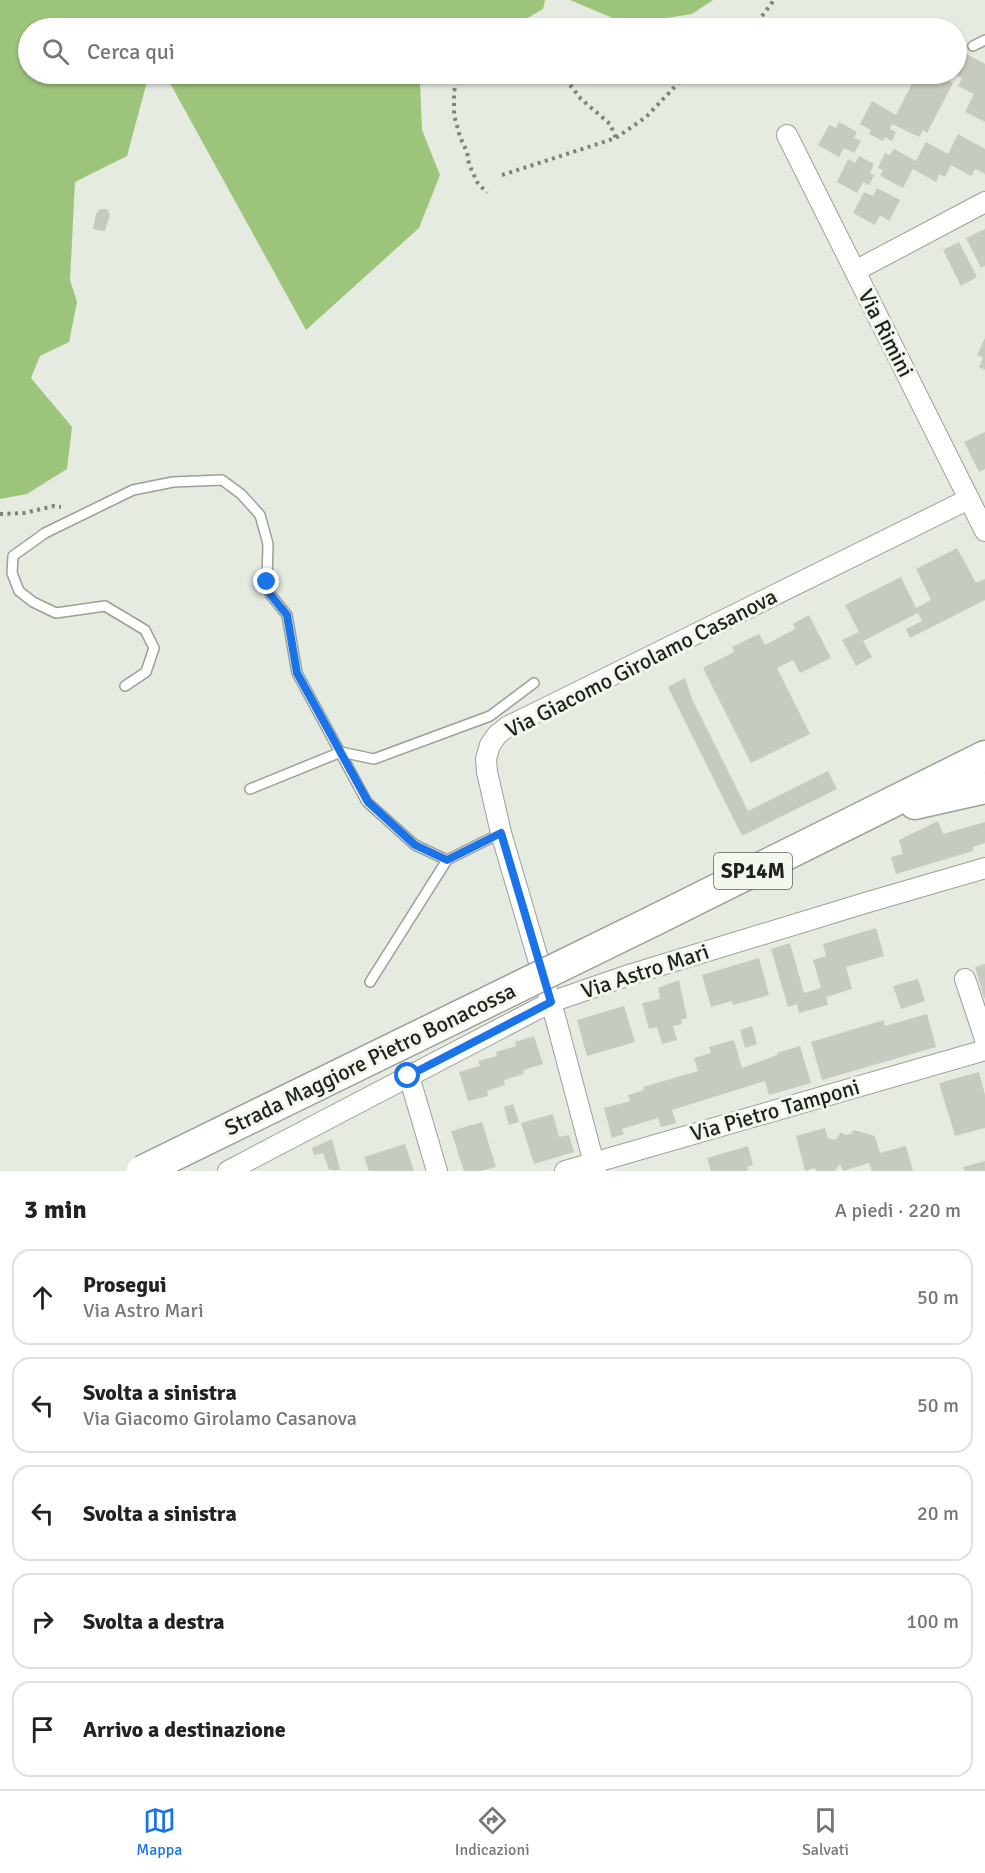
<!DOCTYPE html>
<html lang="it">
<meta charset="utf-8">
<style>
:root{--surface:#fff;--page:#f2f2f2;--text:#222;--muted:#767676;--line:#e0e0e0;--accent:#1a73e8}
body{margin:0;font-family:Signika,sans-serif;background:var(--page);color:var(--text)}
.stop{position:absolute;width:18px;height:18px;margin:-14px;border:4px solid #1a73e8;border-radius:50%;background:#fff}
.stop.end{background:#1a73e8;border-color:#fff;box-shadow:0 2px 6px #0008}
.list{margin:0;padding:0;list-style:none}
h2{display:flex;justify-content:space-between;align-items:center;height:78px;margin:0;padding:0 24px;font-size:26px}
h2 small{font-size:20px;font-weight:400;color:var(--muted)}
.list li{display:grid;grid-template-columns:39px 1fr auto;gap:18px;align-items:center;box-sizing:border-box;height:96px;margin:0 12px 12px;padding:0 12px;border:2px solid var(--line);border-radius:18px}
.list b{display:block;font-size:22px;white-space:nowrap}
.list p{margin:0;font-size:20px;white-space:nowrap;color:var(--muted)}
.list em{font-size:20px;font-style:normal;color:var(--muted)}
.icon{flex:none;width:33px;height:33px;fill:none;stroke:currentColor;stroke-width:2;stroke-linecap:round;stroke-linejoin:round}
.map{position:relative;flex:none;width:985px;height:1171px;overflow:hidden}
.search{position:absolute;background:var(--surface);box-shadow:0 2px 4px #0004;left:18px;right:18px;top:18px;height:66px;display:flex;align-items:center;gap:15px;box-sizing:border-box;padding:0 21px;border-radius:33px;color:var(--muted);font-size:22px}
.sheet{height:618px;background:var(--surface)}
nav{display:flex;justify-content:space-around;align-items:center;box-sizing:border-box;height:84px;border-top:2px solid var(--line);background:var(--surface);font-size:16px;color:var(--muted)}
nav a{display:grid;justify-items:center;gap:3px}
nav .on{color:var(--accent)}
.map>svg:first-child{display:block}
</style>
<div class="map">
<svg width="985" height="1171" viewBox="0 0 985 1171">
<rect width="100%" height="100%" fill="#e5ebe1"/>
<g fill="#9cc47b">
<path d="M0,0H545L543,9L510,28H491L450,19L434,28H28V74H149L127,156L75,182L70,280L77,302L69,342L40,356L31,378L72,427L67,469L27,494L0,499Z"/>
<path d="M570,0H713L692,14L627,24Z"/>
<path d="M165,74H414L420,82L422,130L440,175L419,228L306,330Z"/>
</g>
<g fill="#c5cbc1">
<path d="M963,52L985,64V122L965,112L974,94L958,86L962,78L956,75V65Z"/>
<path d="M917,74L928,77L930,74H935L953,83L927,133L923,130L919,137L892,124L890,129L896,132L892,141L885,137L883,141L869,134L871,130L860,124L872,101L896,115Z"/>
<path d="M839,122L857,132L854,138L861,141L854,153L844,148L839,157L818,145L829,125L836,128Z"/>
<path d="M958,134L985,149V174L975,169L971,176L951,165L945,177L939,174L936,182L913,169L903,188L880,176L883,170L878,168L885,153L890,155L894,149L916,161L926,142L948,154Z"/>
<path d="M859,156L874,164L870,173L874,175L869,185L863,182L857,193L837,182L848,159L855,163Z"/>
<path d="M877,188L900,200L889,221L880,215L875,225L853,213L864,192L873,196Z"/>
<path d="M100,209H107L110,215L105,231L93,229L96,214Z"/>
<path d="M985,229V266L981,268L966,238Z"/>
<path d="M959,242L977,277L961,286L943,250Z"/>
<path d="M985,338V370L979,367L983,358L977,355Z"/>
<path d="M985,432V469L979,472L964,442Z"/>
<path d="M957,548L976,583L985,579V600L910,638L906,629L922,621L918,613L863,641L872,657L856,666L842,640L859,632L845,605L901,577L916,608L931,600L916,569Z"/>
<path d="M809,615L831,658L800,673L793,660L777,668L810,734L751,763L703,668L734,652L732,647L759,634L765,645L795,629L793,624Z"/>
<path d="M685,678L692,699L748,811L828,771L837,789L742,836L668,687Z"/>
<path d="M938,821L943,834L985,822V843L973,847V851L896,874L891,857L903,854L899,840Z"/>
<path d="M876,928L884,956L846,967L852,989L826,997L828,1005L799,1013L797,1004L788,1007L771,949L790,943L804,993L821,988L813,960L826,956L823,944Z"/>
<path d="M759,958L769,995L733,1005L732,1001L711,1007L702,975Z"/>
<path d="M985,964V998H984L975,967Z"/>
<path d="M918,979L925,1001L901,1009L893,986Z"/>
<path d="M679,980L687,1018L681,1020L682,1024L673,1026L677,1040L662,1044L657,1027L649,1029L642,1003L660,999L658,988Z"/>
<path d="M624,1006L635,1042L587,1056L577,1020Z"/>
<path d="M927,1014L936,1047L822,1080L811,1042L884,1020L885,1026Z"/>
<path d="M752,1026L757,1044L745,1048L740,1030Z"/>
<path d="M534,1036L543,1064L523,1070L524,1074L504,1080L505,1085L487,1091L488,1096L468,1101L459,1072L480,1066L478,1061L497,1056L496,1052L516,1046L515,1042Z"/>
<path d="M734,1040L742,1068L777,1055V1053L800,1046L811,1083L769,1095L765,1081L672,1110L676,1123L661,1127L658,1118L622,1129L624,1134L612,1138L604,1108L630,1101L628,1095L644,1090L643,1087L698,1071L694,1058L711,1053L709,1047Z"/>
<path d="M979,1072L985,1095V1128L955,1136L939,1083Z"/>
<path d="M513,1104L519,1122L509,1125L504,1107Z"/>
<path d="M553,1114L559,1137L569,1135L574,1152L534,1164L521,1123Z"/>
<path d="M482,1122L496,1167L480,1171H464L451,1131Z"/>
<path d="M825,1128L828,1138L835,1140L841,1132L845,1135L851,1134L854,1130L875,1136L880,1153L906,1146L913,1171H872L869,1163L843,1171L840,1164L835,1171H816L815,1168L805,1171L796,1136Z"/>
<path d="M332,1139L340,1169L334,1171L332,1169L329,1170L323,1153L314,1155L312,1148Z"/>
<path d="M405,1144L414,1171H369L364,1157Z"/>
<path d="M748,1146L753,1165L747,1167L748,1171H711L707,1158Z"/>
<path d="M985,1161V1171H965L963,1167Z"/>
</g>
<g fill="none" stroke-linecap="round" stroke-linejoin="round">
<defs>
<g id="service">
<path d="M973,46L985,40"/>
<path d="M125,686L146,672L154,648L145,630L105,606L56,613L33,602L19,591L12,573L13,556L45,533L133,490L173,482L222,480L241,494L260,515L268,544L267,581L270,594L287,615L297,673L367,802L415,845L447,860"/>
<path d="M250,789L341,752L374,759L490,716L534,683"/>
<path d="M370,982L447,860L501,833"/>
</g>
<g id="minor">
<path d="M787,135L985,531"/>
<path d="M855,271L985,202"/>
<path d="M965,979L985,1039"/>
<path d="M409,1076L437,1171"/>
<path d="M228,1171L551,1002L629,975L865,903L985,868"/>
<path d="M565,1171L985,1050"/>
<path d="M596,1171L556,1020L501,833L487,772L486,759L490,745L497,735L507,727L969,499"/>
</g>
<g id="primary">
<path d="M915,804L985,788"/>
<path d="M653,921L985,756"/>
</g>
</defs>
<use href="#service" stroke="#9ba097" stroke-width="12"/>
<use href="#minor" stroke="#9ba097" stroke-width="22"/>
<use href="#primary" stroke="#9ba097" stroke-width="33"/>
<g stroke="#7e827b" stroke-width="4" stroke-dasharray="3 4.5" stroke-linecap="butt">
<path d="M753,28L774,0"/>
<path d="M460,74L454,91V115L460,137L467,152L469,164L477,182L487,193"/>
<path d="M551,74L567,81L581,99L610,124L616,138"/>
<path d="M502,175L616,138L646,117L687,74"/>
<path d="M0,514L24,513L54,506L61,507"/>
</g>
<use href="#service" stroke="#fff" stroke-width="9"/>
<use href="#minor" stroke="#fff" stroke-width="20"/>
<use href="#primary" stroke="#fff" stroke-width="30"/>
<defs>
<path id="primary-bridge" d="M142,1171L653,921"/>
</defs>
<use href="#primary-bridge" stroke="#9ba097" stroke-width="33" stroke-linecap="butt"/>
<use href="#primary-bridge" stroke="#fff" stroke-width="30"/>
</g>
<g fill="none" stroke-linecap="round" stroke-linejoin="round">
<path stroke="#1a73e8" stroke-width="8" d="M267,582L270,594L287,615L297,673L368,802L415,845L447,860L501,833L551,1002L408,1076"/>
</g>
<g text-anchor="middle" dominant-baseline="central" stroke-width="6" stroke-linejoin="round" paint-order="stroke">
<rect fill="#f2f8ee" stroke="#5e625c" stroke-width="1.5" x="714" y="853" width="78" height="36" rx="4.5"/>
<g font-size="21" font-weight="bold" fill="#1f211d">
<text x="753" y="871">SP14M</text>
</g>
<g font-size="22" fill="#1f211d" stroke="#f2f8ee">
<text transform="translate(886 333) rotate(63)">Via Rimini</text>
<text transform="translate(641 663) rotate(-27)">Via Giacomo Girolamo Casanova</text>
<text transform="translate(645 971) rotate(-18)">Via Astro Mari</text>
<text transform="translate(370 1059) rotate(-26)">Strada Maggiore Pietro Bonacossa</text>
<text transform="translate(775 1110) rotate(-16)">Via Pietro Tamponi</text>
</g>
</g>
</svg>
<div class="stop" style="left:408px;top:1076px"></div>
<div class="stop end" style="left:267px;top:582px"></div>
<div class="search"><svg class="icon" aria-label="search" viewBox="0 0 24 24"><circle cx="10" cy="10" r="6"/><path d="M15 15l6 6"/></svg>Cerca qui</div>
</div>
<section class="sheet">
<h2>3 min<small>A piedi · 220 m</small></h2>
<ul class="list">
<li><svg class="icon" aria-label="ahead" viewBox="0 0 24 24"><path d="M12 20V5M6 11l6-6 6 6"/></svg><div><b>Prosegui</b><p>Via Astro Mari</p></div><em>50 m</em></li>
<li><svg class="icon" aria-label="left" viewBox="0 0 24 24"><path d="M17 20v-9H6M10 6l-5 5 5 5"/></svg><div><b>Svolta a sinistra</b><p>Via Giacomo Girolamo Casanova</p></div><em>50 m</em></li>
<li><svg class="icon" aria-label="left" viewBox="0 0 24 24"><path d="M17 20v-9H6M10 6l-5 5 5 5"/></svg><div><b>Svolta a sinistra</b></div><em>20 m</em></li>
<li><svg class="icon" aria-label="right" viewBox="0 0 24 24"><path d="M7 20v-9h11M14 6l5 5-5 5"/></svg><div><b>Svolta a destra</b></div><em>100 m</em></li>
<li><svg class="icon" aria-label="arrive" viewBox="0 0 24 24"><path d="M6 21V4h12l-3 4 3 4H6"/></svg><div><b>Arrivo a destinazione</b></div></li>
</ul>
</section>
<nav>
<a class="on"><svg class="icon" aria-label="map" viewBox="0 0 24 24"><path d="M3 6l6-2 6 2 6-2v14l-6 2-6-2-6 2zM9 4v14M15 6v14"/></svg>Mappa</a>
<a><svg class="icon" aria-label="directions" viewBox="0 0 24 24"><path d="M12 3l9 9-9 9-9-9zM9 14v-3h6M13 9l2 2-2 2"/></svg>Indicazioni</a>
<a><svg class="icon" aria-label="saved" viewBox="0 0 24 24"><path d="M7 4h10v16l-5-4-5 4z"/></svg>Salvati</a>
</nav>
